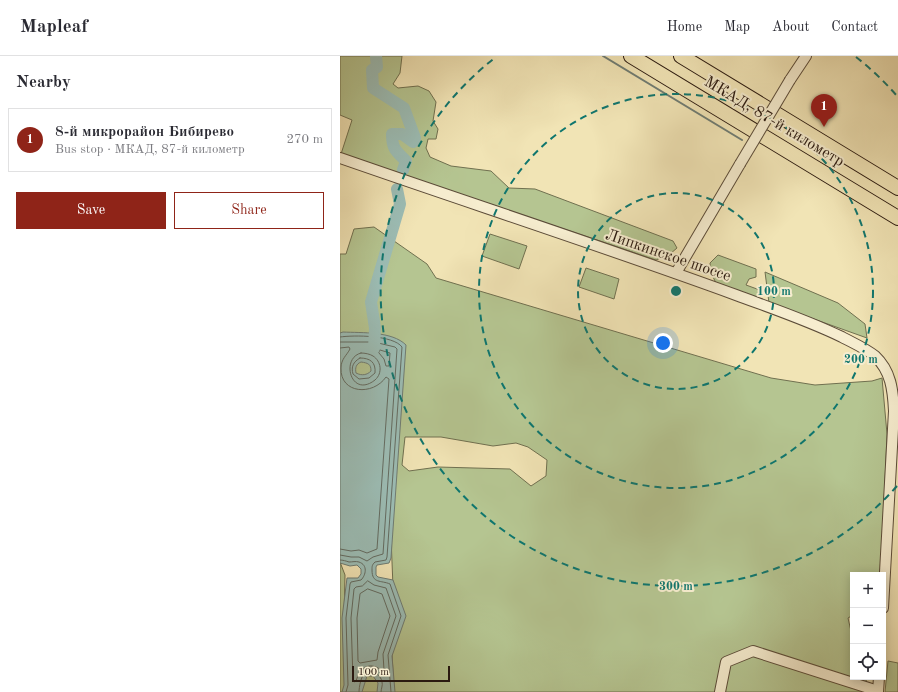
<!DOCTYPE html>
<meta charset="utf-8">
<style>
:root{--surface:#fff;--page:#f7f7f7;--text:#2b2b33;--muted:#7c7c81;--line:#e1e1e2;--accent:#8f2418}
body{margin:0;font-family:"Old Standard TT",serif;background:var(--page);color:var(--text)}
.controls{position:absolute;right:12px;bottom:12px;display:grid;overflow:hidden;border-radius:0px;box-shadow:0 2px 10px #0003}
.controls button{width:36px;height:36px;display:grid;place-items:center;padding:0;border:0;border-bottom:1px solid var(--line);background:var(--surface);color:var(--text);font:20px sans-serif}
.scale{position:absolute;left:12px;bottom:10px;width:98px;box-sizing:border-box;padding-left:4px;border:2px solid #2b1a10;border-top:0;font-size:11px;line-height:14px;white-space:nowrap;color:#2b1a10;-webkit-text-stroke:3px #f6edcf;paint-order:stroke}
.you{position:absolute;left:323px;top:287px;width:14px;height:14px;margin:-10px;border:3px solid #fff;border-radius:50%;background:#1a73e8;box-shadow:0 0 0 6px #1a73e833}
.badge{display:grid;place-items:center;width:26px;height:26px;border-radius:50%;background:var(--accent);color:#fff;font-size:13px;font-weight:700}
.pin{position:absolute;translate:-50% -33px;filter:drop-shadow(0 1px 2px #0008)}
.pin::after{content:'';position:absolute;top:21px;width:14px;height:12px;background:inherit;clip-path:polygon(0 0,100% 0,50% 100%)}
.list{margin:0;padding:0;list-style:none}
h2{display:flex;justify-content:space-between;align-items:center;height:52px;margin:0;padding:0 16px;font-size:17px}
h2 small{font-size:13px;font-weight:400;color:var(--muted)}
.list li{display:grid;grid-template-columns:26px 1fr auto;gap:12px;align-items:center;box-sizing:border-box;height:64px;margin:0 8px 8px;padding:0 8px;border:1px solid var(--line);border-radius:0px}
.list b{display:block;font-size:15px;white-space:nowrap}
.list p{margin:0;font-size:13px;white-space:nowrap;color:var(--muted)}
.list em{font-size:13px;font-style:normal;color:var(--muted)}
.actions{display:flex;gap:8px;padding:12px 16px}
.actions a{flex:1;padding:9px 0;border:1px solid var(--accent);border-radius:0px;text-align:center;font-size:14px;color:var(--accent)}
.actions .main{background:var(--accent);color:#fff}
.icon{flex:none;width:22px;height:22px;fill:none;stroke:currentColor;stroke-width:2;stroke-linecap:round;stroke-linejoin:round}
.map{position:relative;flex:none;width:558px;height:636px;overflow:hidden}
header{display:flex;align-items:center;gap:24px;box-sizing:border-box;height:56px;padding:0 20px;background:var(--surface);border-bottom:1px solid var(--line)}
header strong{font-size:19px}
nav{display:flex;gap:22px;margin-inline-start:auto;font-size:14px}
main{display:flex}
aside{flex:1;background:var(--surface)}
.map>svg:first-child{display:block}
</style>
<header>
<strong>Mapleaf</strong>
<nav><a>Home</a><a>Map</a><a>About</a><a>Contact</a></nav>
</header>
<main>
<aside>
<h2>Nearby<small></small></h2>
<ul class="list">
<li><span class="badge">1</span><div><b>8-й микрорайон Бибирево</b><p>Bus stop · МКАД, 87-й километр</p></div><em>270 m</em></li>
</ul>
<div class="actions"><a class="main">Save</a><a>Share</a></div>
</aside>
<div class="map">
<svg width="558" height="636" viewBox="0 0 558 636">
<rect width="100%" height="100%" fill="#f1e4b5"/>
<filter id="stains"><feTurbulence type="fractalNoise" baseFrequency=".005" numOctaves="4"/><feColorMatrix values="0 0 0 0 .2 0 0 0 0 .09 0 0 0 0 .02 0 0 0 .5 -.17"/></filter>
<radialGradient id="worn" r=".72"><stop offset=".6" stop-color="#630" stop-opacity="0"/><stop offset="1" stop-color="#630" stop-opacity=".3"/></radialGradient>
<g fill="#b5c591" stroke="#707050" fill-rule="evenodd">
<path d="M0,0H62L60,17L53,28L58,32L78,30L89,35L96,46L93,65L98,73L96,83H88L86,92L90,101L111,110L151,115L169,132L195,133L333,185L337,192L330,198L316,204L1,98L12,64L0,59Z"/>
<path d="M34,171L87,208L96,222L431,322L475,329L532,325L542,322L547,378L541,519H513V559L508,562L513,584V621H525L530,636H54L52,598L53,531L51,481L65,290L0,281V198H6L14,173ZM65,381H101L153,390L176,387L188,391L207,404L206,420L191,430L170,413L98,411L69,415L62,409Z"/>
<path d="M150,178L187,190L179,213L142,200Z"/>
<path d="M378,199L416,213V221L409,223L406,229L417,233L421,237L417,241L377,229L371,217L370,207Z"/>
<path d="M246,212L279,223L274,243L239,231Z"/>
<path d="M425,216L498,247L525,268L527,282L429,247Z"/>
<path d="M26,301L34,311L31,321H15L13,309Z"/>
<path d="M0,506L5,519L4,563L9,636H0Z"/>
<path d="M548,605L558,607V636H545Z"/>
<path d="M25,618H38L40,636H18Z"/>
</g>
<path fill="#9cbdb5" stroke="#6f7c73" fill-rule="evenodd" d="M3,276C22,277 52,275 66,289L51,502L49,507L37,509L36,511V519L38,521L53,524L66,560L52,600L55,636H37L38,627L33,620H27L22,636H2L4,629L2,562L7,522H18L21,518V513L17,509L10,510L0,507V277ZM21,306C28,307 31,308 31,315C27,319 22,320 16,317C15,312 16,308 21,306Z"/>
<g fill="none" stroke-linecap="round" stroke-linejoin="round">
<g stroke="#646c62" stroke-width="1">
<path d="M0,281C14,279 53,279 62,291L47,501L46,504L35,506C32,509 32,510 32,514C32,528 41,524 50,528L61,560L48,599L51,636"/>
<path d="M0,286H34L55,291L57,293L43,498L33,501L27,505L19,501H11L0,499"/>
<path d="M0,292L9,291L10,293C7,299 1,303 1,312C0,338 33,340 46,321L49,323L37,493L27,497L19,494L11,495L0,493"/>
<path d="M40,294L50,297L49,310H46L44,303L39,297Z"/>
<path d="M21,297C25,297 30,298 33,300C41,305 43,317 35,324C11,343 0,302 21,297Z"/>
<path d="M20,302C30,302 36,306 35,317L29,322L19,323L13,318C11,311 13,306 20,302Z"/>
<path d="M0,504C3,504 6,505 9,506C12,506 16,505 19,506C28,509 26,519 21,524L11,526L10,528L6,562L8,629L6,636"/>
<path d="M28,525L34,529L46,532L56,560L43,598L44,614H41C29,605 20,612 16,625L14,626L13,624L11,562L14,533L16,531L22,530Z"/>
<path d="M28,533L42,538L50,560L38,596L37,604L20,607L18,605L17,562L20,538Z"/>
<path d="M19,636C19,631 21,620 25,617C31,611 41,619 42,626C43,629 41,633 41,636"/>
</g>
<path stroke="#6f7c73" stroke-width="2" d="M263,0L402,84"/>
<g stroke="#9cbdb5" stroke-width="12">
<path d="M36,0L37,11L32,14L33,32L64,52L75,82L73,86L62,78H52C52,93 56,95 66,105L63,114"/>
<path d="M34,292L35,272L31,246L60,148L57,133"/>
</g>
<defs>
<g id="minor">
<path d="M450,24L466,0"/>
<path d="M0,102C132,148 265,191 396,239C431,252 467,264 502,281C513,287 525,292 535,300C551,315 553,334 554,355L543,552"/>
<path d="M336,217L400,108"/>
<path d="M380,636L386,606L413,595L538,635"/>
<path d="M538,636L539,621"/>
</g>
<g id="highway">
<path d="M291,0L558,162"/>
<path d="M341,0L558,132"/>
</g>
</defs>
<use href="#minor" stroke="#5c4c39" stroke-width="12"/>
<use href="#highway" stroke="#2b1a10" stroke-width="16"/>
<use href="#minor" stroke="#f6edcf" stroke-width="10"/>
<use href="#highway" stroke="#f1e4b5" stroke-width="14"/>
<defs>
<path id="minor-bridge" d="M400,108L450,24"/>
</defs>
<use href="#minor-bridge" stroke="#5c4c39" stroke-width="12" stroke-linecap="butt"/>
<use href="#minor-bridge" stroke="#f6edcf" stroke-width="10"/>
</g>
<g fill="none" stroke="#0f766e" stroke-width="2" stroke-dasharray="7 5">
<circle cx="336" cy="235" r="98"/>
<circle cx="336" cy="235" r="197"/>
<path d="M557 430A295 295 0 1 1 156 1M516 1A295 295 0 0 1 557 40"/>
</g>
<g text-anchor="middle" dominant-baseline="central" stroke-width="4" stroke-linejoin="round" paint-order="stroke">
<g font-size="16" fill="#2b1a10" stroke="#f6edcf">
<text transform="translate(434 66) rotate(31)">МКАД, 87-й километр</text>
<text transform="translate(328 200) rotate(19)">Липкинское шоссе</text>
</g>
</g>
<circle cx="336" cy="235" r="6" fill="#0f766e" stroke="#f6edcf" stroke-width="2"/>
<g font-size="12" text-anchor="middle" font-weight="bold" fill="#0f766e" stroke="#f6edcf" stroke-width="4" stroke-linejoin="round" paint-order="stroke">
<text x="434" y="239">100 m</text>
<text x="521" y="307">200 m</text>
<text x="336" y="534">300 m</text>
</g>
<rect width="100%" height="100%" filter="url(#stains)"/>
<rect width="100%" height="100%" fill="url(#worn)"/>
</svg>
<div class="controls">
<button>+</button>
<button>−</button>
<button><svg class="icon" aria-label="locate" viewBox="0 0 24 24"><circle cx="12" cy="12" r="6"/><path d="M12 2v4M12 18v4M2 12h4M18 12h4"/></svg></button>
</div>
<div class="scale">100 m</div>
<div class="you"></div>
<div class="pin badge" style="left:484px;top:71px">1</div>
</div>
</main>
